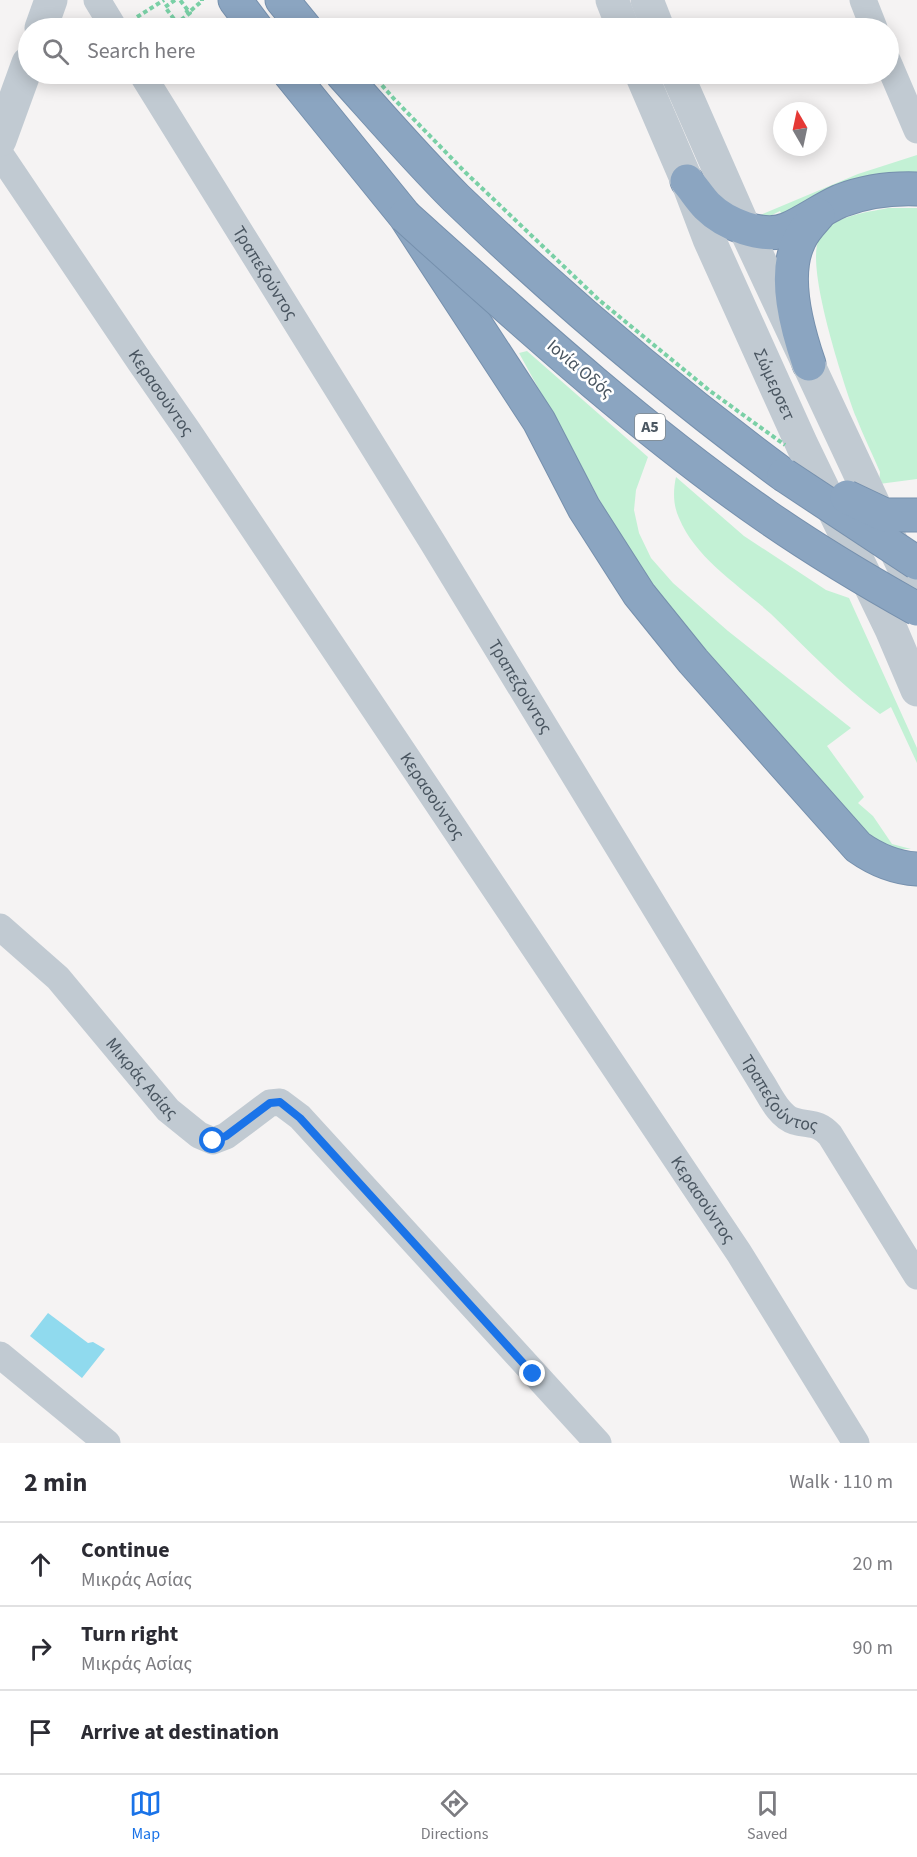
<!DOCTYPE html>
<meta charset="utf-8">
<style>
:root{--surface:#fff;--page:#f7f7f7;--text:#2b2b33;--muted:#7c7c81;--line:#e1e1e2;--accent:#1a73e8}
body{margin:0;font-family:"Source Sans 3",sans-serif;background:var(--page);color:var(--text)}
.compass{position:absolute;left:773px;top:102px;width:54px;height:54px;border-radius:50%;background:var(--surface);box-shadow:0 3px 15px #0003;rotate:351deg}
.stop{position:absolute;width:18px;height:18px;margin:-14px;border:4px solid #1a73e8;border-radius:50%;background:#fff}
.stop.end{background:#1a73e8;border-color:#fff;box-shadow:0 2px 6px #0008}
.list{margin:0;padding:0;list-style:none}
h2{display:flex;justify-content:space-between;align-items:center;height:78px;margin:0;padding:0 24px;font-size:26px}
h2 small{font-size:20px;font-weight:400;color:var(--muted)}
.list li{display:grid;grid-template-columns:39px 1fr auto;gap:18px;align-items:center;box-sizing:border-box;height:84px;padding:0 24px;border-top:2px solid var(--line)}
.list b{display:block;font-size:22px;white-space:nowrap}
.list p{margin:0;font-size:20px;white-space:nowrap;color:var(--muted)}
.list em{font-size:20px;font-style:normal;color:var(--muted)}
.icon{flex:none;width:33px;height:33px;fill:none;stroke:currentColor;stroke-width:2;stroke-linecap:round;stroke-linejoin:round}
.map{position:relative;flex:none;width:917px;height:1443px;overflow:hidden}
.search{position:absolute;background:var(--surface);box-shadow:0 3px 15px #0003;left:18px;right:18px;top:18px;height:66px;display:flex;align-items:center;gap:15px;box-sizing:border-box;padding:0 21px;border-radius:33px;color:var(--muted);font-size:22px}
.sheet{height:330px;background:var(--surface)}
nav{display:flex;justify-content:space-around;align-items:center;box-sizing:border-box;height:84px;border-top:2px solid var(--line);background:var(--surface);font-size:16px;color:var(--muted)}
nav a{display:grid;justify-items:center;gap:3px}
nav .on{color:var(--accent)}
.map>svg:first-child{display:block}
</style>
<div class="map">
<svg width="917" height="1443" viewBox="0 0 917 1443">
<rect width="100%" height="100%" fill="#f5f3f3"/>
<g fill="#c3f1d5">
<path d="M917,155V180L783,218L780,211L760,221L758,216L858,174Z"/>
<path d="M888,208H917V479L879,484L880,472C872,453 863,435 856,417C844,385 805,267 819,239C832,215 865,213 888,208Z"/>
<path d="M527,351L648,457L636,490L634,510L639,533L651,558L673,583L728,631L851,728L827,746L864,797L858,803L873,816L892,844L911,849H892L867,834L785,742L681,621L627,550L519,353Z"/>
<path d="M676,477L744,536L826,590L849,598L917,748V763L891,707L880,714C840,684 806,648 771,614C739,585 696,559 679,518C673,505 673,491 676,477Z"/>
</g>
<path fill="#90daee" d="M48,1313L88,1343L93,1342L105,1349L82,1378L30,1336Z"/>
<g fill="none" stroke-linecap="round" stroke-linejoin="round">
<defs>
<g id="motorway">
<path d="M235,0L256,28"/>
<path d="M282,0L305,28"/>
<path d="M290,74L405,216L539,421L584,508L639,594L693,661L858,847C875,859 896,868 917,869"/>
<path d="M342,74C379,115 416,158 456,198C559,297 669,390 784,475"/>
<path d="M687,181C694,189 700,199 707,206C725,224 764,240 788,229C806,221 822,209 840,201C866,191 890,188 917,189"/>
<path d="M809,364C797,329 782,276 799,241C803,231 811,223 818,215"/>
</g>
</defs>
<use href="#motorway" stroke="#7690ad" stroke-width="35"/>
<g stroke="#7ad0a6" stroke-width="4" stroke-dasharray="4.5 3" stroke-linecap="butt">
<path d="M175,0L165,7L177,23L190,13L180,0"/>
<path d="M202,0V1"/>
<path d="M137,17L164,0"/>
</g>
<g stroke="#c1cad2" stroke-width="27">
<path d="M97,0L114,28"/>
<path d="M863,0L874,28"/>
<path d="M888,62L917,130"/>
<path id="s1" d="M142,74L433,543L760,1080C769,1093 778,1116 794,1121C810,1126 817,1121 830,1135L917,1276"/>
<path id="s2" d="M0,154L140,362L188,431L739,1253L856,1443"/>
<path id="s3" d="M0,927L58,978L168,1110L199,1135L213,1141L226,1136L270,1103L280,1102L300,1117L598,1443"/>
<path d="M0,1355L107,1443"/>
</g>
<g stroke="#c1cad2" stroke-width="33">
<path d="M612,0L623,28"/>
<path d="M647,0L658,28"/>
<path d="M41,28L51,0"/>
<path id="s4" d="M641,74L687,181L709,239L802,445L891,629L917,690"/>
<path d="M677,74L745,229L917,596"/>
<path d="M0,140L28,63"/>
</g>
<use href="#motorway" stroke="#8ba5c1" stroke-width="33"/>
<defs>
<g id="motorway-bridge">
<path d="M405,216C521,320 638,427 766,516C815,550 865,580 917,609"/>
<path d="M784,475L917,563"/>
<path d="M847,497L885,515H917"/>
</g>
</defs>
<use href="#motorway-bridge" stroke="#7690ad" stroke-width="35" stroke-linecap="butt"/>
<g stroke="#7ad0a6" stroke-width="4" stroke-dasharray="4.5 3" stroke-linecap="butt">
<path d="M186,10L188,13L202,1"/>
<path d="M372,74L395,100L465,172L599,300L710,391L785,445"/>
</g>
<use href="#motorway-bridge" stroke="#8ba5c1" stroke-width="33"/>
</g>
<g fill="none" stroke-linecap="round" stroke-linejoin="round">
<path stroke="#1a73e8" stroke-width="8" d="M213,1141L226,1136L270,1103L280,1102L300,1118L533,1374"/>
</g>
<g text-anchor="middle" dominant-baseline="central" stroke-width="5" stroke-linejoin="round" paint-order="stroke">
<rect fill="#fff" stroke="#808990" stroke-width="1.5" x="635" y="414" width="30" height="26" rx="4.5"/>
<g font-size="16" font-weight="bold" fill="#4a5661">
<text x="650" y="427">Α5</text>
</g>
<g font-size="18" fill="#4a5661" stroke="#fff">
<text stroke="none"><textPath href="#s1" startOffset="234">Τραπεζούντος</textPath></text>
<text transform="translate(580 369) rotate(40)">Ιονία Οδός</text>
<text stroke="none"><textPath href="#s4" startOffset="338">Σώμερσετ</textPath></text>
<text stroke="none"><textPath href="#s2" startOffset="288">Κερασούντος</textPath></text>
<text stroke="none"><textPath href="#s1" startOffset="720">Τραπεζούντος</textPath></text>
<text stroke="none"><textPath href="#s2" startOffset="774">Κερασούντος</textPath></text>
<text stroke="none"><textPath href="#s3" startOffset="208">Μικράς Ασίας</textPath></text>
<text stroke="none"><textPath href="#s1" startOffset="1206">Τραπεζούντος</textPath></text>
<text stroke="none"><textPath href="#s2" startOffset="1260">Κερασούντος</textPath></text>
</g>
</g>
</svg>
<svg class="compass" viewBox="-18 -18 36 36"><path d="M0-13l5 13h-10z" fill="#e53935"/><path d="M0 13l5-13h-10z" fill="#7c7c81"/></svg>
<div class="stop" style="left:213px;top:1141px"></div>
<div class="stop end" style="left:533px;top:1374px"></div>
<div class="search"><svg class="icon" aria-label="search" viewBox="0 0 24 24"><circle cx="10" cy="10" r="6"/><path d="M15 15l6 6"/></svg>Search here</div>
</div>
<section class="sheet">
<h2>2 min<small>Walk · 110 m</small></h2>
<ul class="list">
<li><svg class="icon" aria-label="ahead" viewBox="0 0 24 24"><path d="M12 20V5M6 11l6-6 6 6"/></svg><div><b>Continue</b><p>Μικράς Ασίας</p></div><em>20 m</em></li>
<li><svg class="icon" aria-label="right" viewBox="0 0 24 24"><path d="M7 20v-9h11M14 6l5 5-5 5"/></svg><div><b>Turn right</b><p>Μικράς Ασίας</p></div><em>90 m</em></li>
<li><svg class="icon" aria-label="arrive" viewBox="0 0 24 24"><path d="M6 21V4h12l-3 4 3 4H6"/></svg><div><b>Arrive at destination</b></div></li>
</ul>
</section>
<nav>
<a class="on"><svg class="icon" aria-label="map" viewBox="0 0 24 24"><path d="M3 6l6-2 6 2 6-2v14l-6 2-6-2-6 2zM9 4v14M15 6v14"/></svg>Map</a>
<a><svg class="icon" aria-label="directions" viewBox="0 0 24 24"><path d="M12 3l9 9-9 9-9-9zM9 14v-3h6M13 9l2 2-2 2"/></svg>Directions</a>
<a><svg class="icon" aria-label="saved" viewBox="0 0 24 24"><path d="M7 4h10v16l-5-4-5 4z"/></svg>Saved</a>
</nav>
